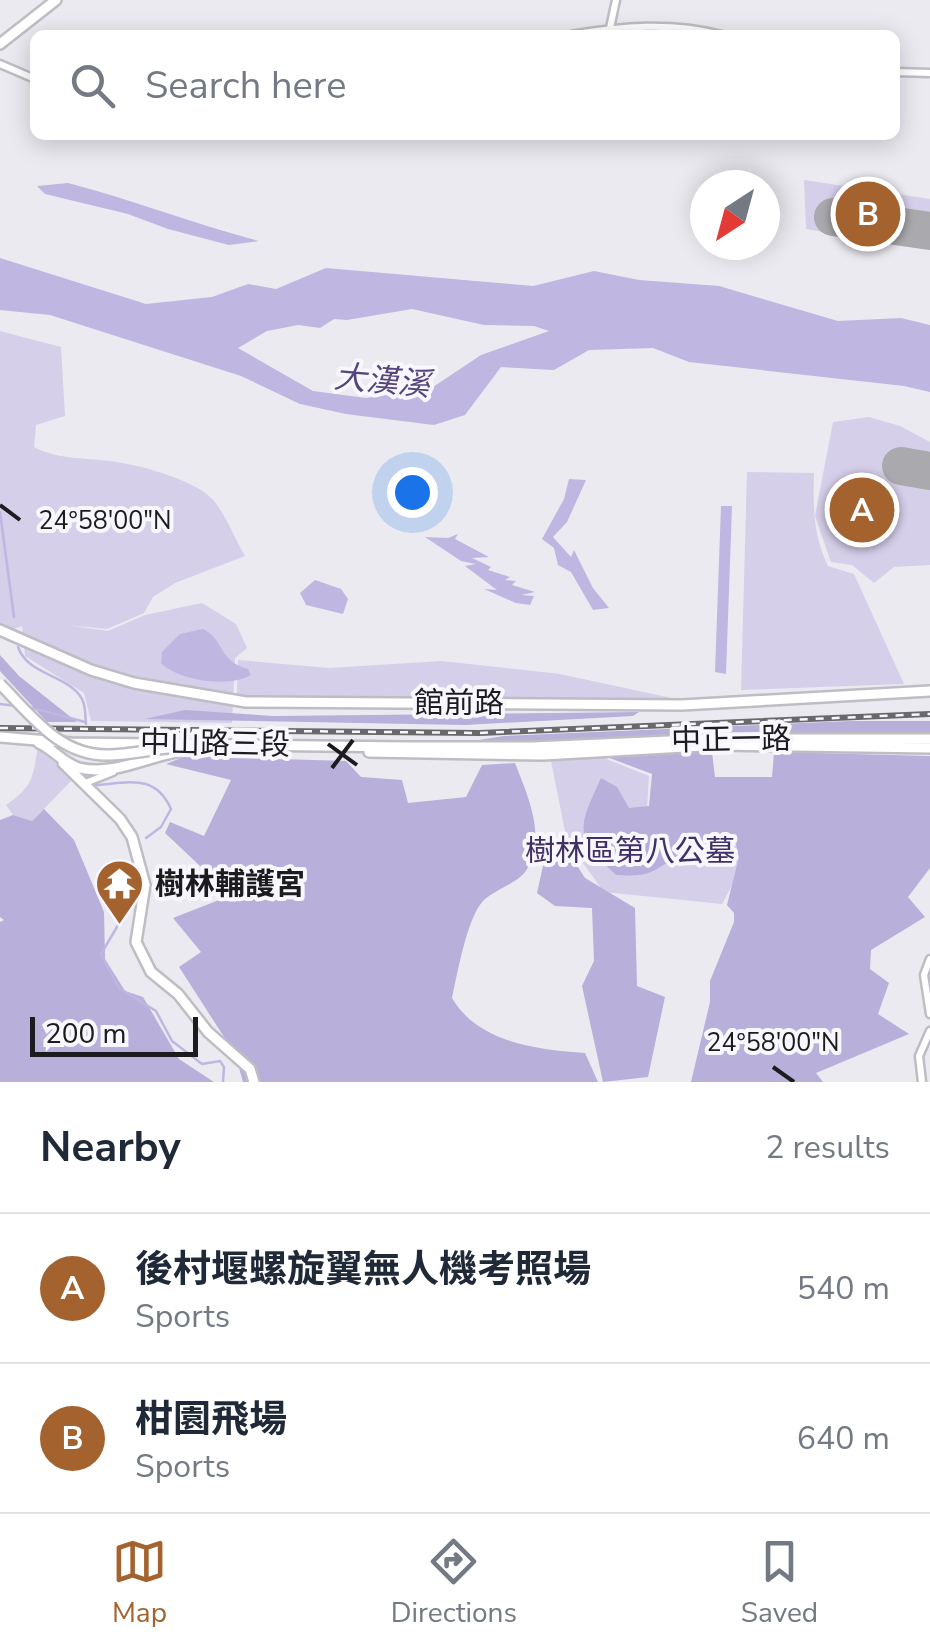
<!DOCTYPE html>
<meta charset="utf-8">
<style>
:root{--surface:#fff;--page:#f6f6f7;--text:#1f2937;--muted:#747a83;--line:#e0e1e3;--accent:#a4632e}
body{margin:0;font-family:"Nunito Sans","Noto Sans TC",sans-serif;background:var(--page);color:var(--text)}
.compass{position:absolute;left:690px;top:170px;width:90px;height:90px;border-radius:50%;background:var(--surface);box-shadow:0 5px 25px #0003;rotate:216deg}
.scale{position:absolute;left:30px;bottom:25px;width:168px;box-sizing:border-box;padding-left:10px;border:5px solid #1c1c1e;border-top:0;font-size:28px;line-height:35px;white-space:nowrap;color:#1c1c1e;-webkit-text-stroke:8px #f8f7fe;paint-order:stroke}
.you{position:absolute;left:412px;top:492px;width:35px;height:35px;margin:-25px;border:8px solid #fff;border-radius:50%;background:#1a73e8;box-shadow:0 0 0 15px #1a73e833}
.badge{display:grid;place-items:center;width:65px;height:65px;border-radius:50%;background:var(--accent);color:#fff;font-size:32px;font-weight:700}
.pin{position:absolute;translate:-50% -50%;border:5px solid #fff;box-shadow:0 2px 10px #0006}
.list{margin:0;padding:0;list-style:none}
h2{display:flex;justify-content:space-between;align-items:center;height:130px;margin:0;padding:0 40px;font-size:42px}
h2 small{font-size:32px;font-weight:400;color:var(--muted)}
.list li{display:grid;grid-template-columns:65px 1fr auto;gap:30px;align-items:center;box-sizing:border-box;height:150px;padding:0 40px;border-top:2px solid var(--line)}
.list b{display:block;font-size:38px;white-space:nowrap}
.list p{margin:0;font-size:32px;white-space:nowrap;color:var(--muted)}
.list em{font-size:32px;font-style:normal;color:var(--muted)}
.icon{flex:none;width:55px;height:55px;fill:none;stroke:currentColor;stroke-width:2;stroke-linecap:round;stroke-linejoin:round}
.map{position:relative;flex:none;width:930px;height:1082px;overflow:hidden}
.search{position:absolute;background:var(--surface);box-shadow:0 5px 25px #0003;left:30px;right:30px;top:30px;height:110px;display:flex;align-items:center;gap:25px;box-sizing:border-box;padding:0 35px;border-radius:15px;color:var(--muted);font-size:38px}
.sheet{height:430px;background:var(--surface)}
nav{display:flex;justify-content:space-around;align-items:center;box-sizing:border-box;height:140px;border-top:2px solid var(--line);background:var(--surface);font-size:28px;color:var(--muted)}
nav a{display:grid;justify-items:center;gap:5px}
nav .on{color:var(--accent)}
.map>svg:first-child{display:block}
</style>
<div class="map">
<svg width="930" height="1082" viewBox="0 0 930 1082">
<rect width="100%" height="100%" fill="#ebeaf1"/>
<g fill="#d5cfea">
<path d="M804,180L930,199V249L806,229Z"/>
<path d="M0,331L61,347L65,416L36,425L34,447C61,461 88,457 117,462C143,466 199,481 215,502C227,518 235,539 245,556L175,583L153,597L144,613L107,629L67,625L108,631L145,615L202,603L236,624L247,648L235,658L232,723L91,721L84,693L25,656L22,626L0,634Z"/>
<path d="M869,417L900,426L930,442V565L894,567L874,583L852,565L831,562L815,516L833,422Z"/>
<path d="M747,472L814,473C813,508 813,535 828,566L854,574L904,684L741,690Z"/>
<path d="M238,660L329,668L441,661L560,674L676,699L237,696Z"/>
<path d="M38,746L51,755L72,780L32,821L13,815L6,805C33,787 33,777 38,746Z"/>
<path d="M599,756L649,776L647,809L750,852L722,904L604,892L567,841L551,761Z"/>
</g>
<g fill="#b8afda">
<path d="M0,655L19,676L77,722H47L0,671Z"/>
<path d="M185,710L273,716L639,712L633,716L465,725L145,719Z"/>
<path d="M850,721H930V734L720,732L507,743L472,741L504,736Z"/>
<path d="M712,752L715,777H772L774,752L930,756V868L908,897L925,917L871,950L870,969L889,983L878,1014L909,1034L816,1073L823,1082H691L710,1002V981L734,922V913L727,905L739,857L735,841L707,836C698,846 691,849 679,856C650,872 652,877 616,875C573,835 578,829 601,778L617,787L629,808L649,806L652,774L607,757Z"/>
<path d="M186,756L346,761L361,777L402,780L408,803L466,797L482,765L515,763C527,794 547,836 527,869C519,883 495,889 483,901C467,918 457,975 452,998C478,1043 539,1050 585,1053L598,1082H243L235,1054L179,967L201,952L173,918L219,900L236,902L241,882L216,881L165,833L170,822L204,836L231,780L166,764Z"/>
<path d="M44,809L74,840L104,912L105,959L125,991L143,997L179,1059L214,1082H0V922L4,920L0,917V820L13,815L32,821Z"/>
<path d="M549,839L564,846L585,878L635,908L637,986L665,997L648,1077L603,1082L582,986L594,961L592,908L555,906L537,893Z"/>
</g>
<g fill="#bfb6e1" fill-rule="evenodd">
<path d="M68,183C133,200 194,224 259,241L229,245L168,229L128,214L45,194L37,186Z"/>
<path d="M0,258L146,304L212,297L248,284L276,289L326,268L533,286L594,271L639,280L719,286L838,321L901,318L930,325V392L904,386L689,362L653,348L589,350L554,370L501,367L465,415L434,425L346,414L300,404L241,376L50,315L0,310ZM412,309L484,325L534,326L549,331L481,355L430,389L366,398L313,391L238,348L267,331L298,325L320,328L334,319L347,320Z"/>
<path d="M569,479L586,480L567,522L553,537L571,557L574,550L593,588L609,608L593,610L571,572L558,565L554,548L542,539L564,499Z"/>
<path d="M721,506H732L726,674L715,672Z"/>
<path d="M458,534L455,539L489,557L472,558L491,567L488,570L510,577L505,580L516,581L512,585L535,592L521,595L534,596L530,605L516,603L484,589L497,590L465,566L476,564L461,561L425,537L448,538Z"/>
<path d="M315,580L341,589L348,599L343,614L306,605L300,593Z"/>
<path d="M203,629C224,639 218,661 248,669L251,675C229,688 179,681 161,663L162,652L180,634Z"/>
</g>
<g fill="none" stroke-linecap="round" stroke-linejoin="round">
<g stroke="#bfb6e1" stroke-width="2.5">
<path d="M0,512L14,617"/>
<path d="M18,647C28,676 68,674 82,699C86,706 85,717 86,724"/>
<path d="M0,704L17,706"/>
<path d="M25,706L85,722"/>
<path d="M96,785C128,783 155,773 171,809L161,827L146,838"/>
<path d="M137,893L101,954L119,988L156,1011L172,1041L202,1064L220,1061L224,1067L223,1082"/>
</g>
<g stroke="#aaaaae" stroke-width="38">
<path d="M833,217L930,231"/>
<path d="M901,466L930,471"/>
</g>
<defs>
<g id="street">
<path d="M610,28L616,0"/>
<path d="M571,35C622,26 671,22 722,35"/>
<path d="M0,64L35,79"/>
<path d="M895,72L930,73"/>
<path d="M83,784L113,772"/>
<path d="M930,959L924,975L930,1014"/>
<path d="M922,1082L919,1056L930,1031"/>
</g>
<g id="secondary">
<path d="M0,44L56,0"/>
<path d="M0,630L91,670L134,683L246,702L682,705L930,691"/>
<path d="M0,737L72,743L409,747H533L714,739H930"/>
<path d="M39,743C53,749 64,764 79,768C116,777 153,753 189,750"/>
<path d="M369,752L543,755L720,745L930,748"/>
<path d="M63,763L120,819L132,837L145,885L136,942L151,972L178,994L208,1032L250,1069L254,1082"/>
</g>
</defs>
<use href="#street" stroke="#bebdc4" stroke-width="11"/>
<use href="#secondary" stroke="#bebdc4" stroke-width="14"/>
<use href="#street" stroke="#fff" stroke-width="6"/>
<use href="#secondary" stroke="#fff" stroke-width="9"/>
<defs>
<path id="rail" d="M0,728L479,733L930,714"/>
</defs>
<use href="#rail" stroke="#69696c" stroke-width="6"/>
<use href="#rail" stroke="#f8f7fe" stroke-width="2.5" stroke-dasharray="8" stroke-linecap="butt"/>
<defs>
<path id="secondary-bridge" d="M0,684C32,716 60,756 108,755C132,755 155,748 179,747"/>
</defs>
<use href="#secondary-bridge" stroke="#bebdc4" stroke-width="14" stroke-linecap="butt"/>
<use href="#secondary-bridge" stroke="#fff" stroke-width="9"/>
</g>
<path fill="none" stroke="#1c1c1e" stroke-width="4" d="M0,505L20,520M328,744L357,765M332,768L353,740M773,1067L794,1082"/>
<defs>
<symbol id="temple-pin" viewBox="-11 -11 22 30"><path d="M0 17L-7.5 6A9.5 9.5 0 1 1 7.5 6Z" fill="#a4632e" stroke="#f8f7fe"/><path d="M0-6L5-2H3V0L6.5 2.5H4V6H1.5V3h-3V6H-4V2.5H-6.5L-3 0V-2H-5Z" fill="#fff"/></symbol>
</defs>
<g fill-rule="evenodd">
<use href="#temple-pin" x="92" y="856" width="55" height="75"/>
</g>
<g text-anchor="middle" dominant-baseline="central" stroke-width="8" stroke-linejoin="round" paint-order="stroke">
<g font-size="30" fill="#1c1c1e" stroke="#f8f7fe">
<text x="459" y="703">館前路</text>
<text transform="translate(731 740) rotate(-1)">中正一路</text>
<text transform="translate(215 744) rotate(1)">中山路三段</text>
</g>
<g font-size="30" fill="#403066" stroke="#f8f7fe">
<text x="630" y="851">樹林區第八公墓</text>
</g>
<g font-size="30" font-weight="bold" fill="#1c1c1e" stroke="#f8f7fe" text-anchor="start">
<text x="155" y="884">樹林輔護宮</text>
</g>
<g font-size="32" font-style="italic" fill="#55457e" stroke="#f8f7fe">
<text transform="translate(382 381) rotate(5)">大漢溪</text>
</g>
</g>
<g font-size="25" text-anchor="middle" fill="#1c1c1e" stroke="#f8f7fe" stroke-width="8" stroke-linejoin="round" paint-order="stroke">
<text x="105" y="529">24°58'00"N</text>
<text x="773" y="1051">24°58'00"N</text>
</g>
</svg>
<svg class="compass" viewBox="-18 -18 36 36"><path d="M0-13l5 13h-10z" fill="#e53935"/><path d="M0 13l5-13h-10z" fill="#747a83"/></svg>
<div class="scale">200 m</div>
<div class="you"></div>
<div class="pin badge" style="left:862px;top:510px">A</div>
<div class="pin badge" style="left:868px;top:214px">B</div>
<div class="search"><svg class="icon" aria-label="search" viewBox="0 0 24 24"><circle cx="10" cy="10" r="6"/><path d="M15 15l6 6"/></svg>Search here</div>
</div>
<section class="sheet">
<h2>Nearby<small>2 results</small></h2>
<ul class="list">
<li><span class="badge">A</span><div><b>後村堰螺旋翼無人機考照場</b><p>Sports</p></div><em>540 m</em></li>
<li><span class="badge">B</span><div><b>柑園飛場</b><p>Sports</p></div><em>640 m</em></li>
</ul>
</section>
<nav>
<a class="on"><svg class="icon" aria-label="map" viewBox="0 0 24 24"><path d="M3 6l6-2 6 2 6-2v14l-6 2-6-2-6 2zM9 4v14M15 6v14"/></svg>Map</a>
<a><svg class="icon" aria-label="directions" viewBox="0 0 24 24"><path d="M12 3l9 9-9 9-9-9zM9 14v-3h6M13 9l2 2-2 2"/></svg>Directions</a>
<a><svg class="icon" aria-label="saved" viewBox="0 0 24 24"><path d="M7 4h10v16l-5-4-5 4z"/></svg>Saved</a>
</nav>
